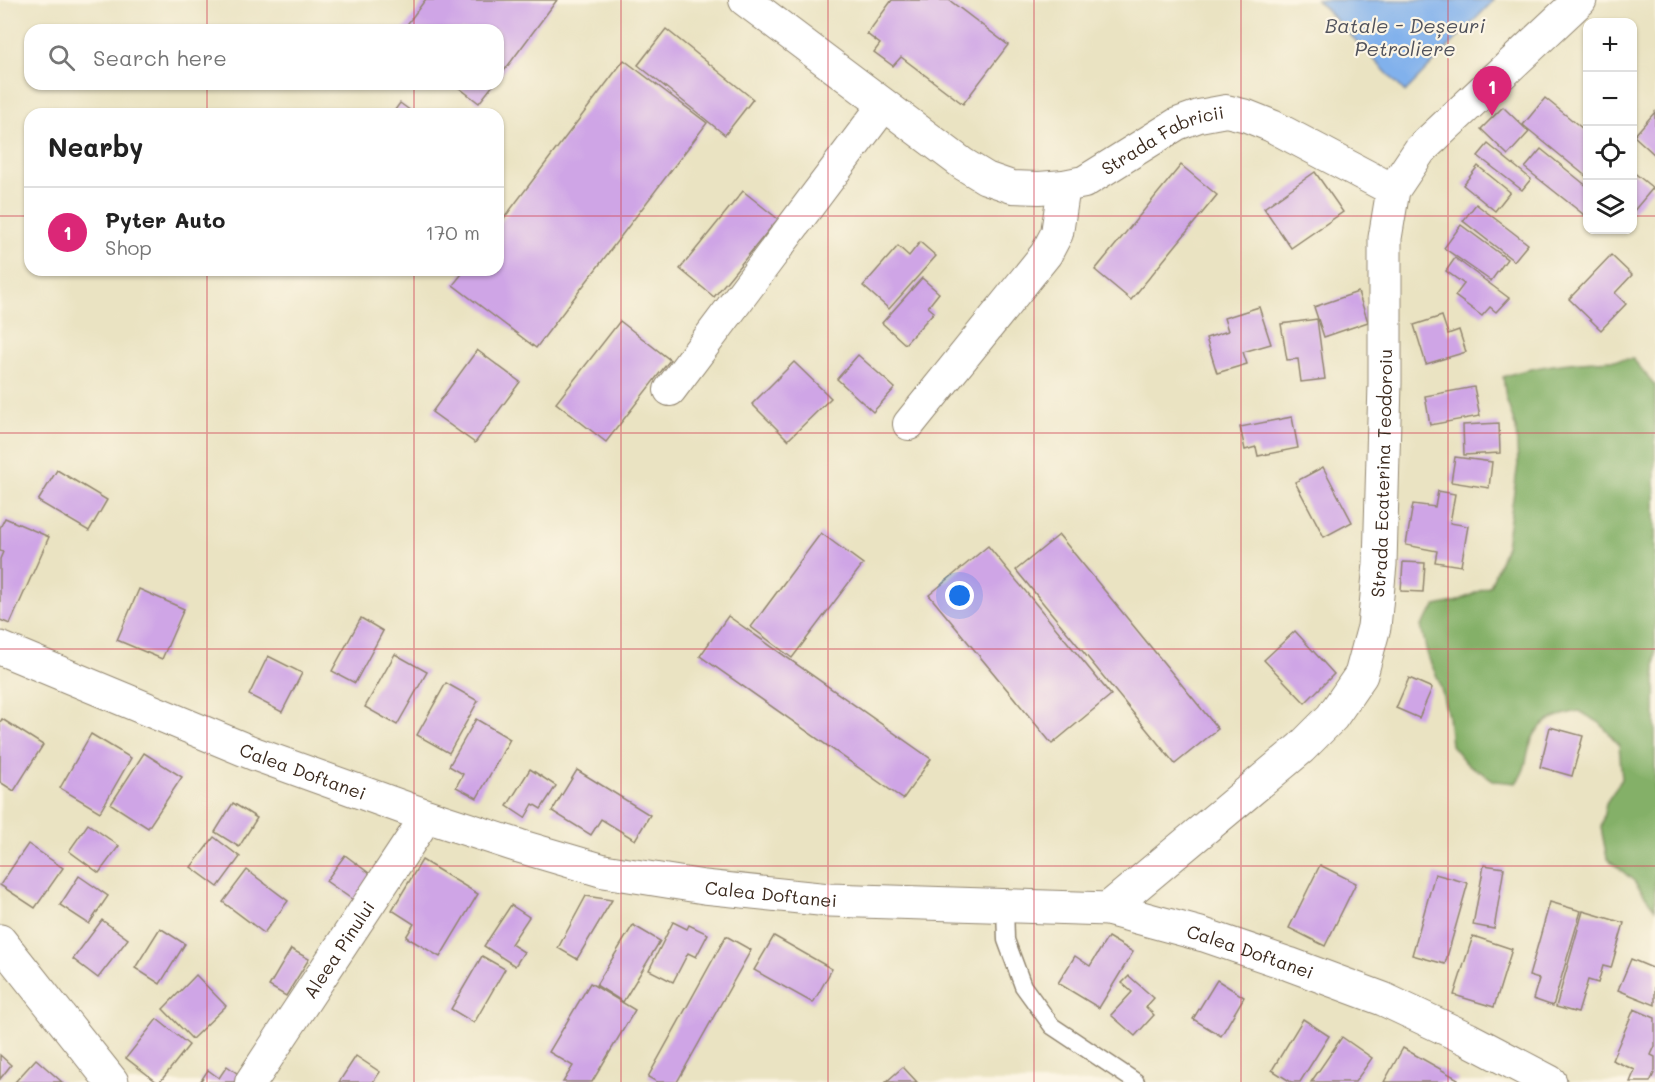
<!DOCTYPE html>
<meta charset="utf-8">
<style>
:root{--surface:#fff;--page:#f6f6f6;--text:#222;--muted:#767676;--line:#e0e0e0;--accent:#db2777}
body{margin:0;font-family:Mali,sans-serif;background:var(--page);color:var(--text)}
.controls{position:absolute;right:18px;top:18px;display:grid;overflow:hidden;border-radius:12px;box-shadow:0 2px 4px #0004}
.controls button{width:54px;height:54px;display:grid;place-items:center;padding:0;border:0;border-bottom:2px solid var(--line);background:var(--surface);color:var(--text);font:30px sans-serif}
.you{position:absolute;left:960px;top:596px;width:21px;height:21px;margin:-15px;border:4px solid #fff;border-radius:50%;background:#1a73e8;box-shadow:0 0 0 9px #1a73e833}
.badge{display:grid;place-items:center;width:39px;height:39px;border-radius:50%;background:var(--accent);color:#fff;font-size:20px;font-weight:700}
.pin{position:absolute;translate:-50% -50px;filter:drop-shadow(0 2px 3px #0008)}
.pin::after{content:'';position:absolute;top:32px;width:21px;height:18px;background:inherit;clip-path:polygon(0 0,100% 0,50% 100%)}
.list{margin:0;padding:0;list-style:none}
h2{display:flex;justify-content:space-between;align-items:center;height:78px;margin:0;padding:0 24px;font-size:26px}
h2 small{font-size:20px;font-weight:400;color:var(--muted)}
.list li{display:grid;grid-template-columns:39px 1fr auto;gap:18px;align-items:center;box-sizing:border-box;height:90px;padding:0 24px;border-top:2px solid var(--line)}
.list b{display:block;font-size:22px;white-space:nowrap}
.list p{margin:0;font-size:20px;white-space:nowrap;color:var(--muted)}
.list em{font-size:20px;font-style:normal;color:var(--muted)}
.icon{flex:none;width:33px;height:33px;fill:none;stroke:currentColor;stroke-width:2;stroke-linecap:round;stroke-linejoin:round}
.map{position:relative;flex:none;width:1655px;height:1082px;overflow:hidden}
.search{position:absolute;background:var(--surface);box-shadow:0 2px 4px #0004;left:24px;top:24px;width:480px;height:66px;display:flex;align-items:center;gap:15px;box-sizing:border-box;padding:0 21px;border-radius:18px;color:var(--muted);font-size:22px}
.panel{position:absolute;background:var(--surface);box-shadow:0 2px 4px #0004;left:24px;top:108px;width:480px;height:168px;border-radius:18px}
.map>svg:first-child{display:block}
</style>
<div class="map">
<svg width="1655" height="1082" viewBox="0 0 1655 1082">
<rect width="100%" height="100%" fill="#fcf5e5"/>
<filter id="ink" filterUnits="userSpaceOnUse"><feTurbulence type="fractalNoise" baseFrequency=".0167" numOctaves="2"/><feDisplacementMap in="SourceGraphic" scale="12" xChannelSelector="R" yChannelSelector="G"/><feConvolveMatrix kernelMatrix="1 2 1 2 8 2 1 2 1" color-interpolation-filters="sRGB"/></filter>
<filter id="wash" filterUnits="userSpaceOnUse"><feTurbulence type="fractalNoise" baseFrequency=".008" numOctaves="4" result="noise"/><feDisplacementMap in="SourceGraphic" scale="24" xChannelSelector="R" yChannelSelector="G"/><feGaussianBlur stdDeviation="1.35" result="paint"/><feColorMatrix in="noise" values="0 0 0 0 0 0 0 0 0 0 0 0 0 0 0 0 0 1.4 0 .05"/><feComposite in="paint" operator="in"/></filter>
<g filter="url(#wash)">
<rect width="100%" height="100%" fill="#eae3c2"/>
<path fill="#84b068" stroke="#606d43" stroke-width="1.5" d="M1633,359L1655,385V909L1634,881L1607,858L1601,828L1606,803L1622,779L1619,745L1600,723L1579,711C1555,716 1536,721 1529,748C1525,764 1526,770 1516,783L1495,781L1466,763L1451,745L1448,716L1439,681L1428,657L1421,626L1436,606L1458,601L1490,586L1506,546L1518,464L1516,429L1506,398L1503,377C1544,362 1590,361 1633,359Z"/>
<path fill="#81b1ec" stroke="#5e6e85" stroke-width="1.5" d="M1317,0H1494L1405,92Z"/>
<g id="blocks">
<g fill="#cfa5e6">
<path d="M425,0H557L498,79V30H403Z"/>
<path d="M892,0H949L1008,45L963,104L901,57L893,66L874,52L880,44L867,34Z"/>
<path d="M666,29L753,99L725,135L638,65Z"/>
<path d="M624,60L707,123L536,348L453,285L465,270H498V226Z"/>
<path d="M454,84H494L479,103Z"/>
<path d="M1545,98L1588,133V178L1523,125Z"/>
<path d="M400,103L415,114H392Z"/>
<path d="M1503,107L1529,132L1508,155L1481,129Z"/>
<path d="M1655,112V155L1634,136Z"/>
<path d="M1488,144L1531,179L1522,190L1478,156Z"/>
<path d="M1541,149L1588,187V218L1525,168Z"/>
<path d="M1181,165L1217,195L1131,300L1095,270Z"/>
<path d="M1478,166L1510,192L1495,211L1463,185Z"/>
<path d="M1632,171L1653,188L1632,213Z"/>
<path d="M1315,172L1343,212L1291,248L1264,208Z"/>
<path d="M743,191L778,219L714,297L680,269Z"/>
<path d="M1476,204L1528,244L1514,261L1463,221Z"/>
<path d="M1461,225L1507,259L1491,281L1444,248Z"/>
<path d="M920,242L936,256L889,309L863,286L898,246L909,256Z"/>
<path d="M1611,255L1632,275L1615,293L1626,304L1601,330L1569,299Z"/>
<path d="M1455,258L1509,298L1496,312L1490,307L1482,316L1455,296L1464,284L1446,271Z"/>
<path d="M922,278L939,293L928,307L934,312L905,344L882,323Z"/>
<path d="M1358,292L1368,322L1324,337L1314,307Z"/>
<path d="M1259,307L1271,344L1243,352L1247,364L1217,373L1206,338L1228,331L1224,318Z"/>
<path d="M1442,316L1448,334L1459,330L1466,352L1426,364L1414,325Z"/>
<path d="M1317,319L1325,379L1301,382L1298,359L1287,360L1281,324Z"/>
<path d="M620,321L670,360L606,442L556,403Z"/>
<path d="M477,350L520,382L475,443L432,412Z"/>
<path d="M858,355L895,388L873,412L837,379Z"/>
<path d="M794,362L831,398L788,440L752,404Z"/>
<path d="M1474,387L1480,416L1430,425L1425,396Z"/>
<path d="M1292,417L1298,448L1258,456L1256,447L1245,450L1240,427Z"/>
<path d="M1499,423L1500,453L1464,455L1463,425Z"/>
<path d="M1455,457L1492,462L1489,488L1451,482Z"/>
<path d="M1323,467L1352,522L1324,537L1295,482Z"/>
<path d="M57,470L107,500L89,531L38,501Z"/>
<path d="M1438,491L1455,494L1450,523L1468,526L1461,566L1435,562L1437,551L1406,545L1413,504L1435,507Z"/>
<path d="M5,518L49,537L10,624L0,620V559L3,552L0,551V528Z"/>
<path d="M821,533L863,564L792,658L751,627Z"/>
<path d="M1059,535L1218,729L1175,764L1016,570Z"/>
<path d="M988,546L1111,695L1052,744L929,595Z"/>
<path d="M1403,562L1425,563L1423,592L1401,591Z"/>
<path d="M139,589L184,609L162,659L117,640Z"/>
<path d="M728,616L931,759L903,799L700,656Z"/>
<path d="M361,618L383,631L355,683L332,671Z"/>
<path d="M1295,631L1334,674L1305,703L1264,660Z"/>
<path d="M395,654L427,672L397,725L365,707Z"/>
<path d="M268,656L302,673L282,712L249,695Z"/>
<path d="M1409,678L1432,688L1419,718L1396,708Z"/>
<path d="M446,683L478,701L449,753L417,735Z"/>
<path d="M2,719L43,745L14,791L0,782V722Z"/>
<path d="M476,719L510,739L477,798L456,787L463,774L449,766Z"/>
<path d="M1550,727L1583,736L1572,776L1540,767Z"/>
<path d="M91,734L131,758L100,812L60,788Z"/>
<path d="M144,753L182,777L148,828L111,804Z"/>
<path d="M530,769L556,786L541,809L533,804L525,818L507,806Z"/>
<path d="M577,770L650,815L635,840L601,819L591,835L552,811Z"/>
<path d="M233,803L257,818L239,847L215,832Z"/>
<path d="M88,824L119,846L99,873L69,851Z"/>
<path d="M214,837L240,857L218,887L191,867Z"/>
<path d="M28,844L63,868L35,908L0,885Z"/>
<path d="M345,855L374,877L356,902L326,881Z"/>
<path d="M422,860L478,894L440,957L406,937L414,924L392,910Z"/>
<path d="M1320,865L1356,883L1325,946L1289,928Z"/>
<path d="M1484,865L1504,868L1494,929L1473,925Z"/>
<path d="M247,870L288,901L264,933L223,902Z"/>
<path d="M1435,874L1468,883L1445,964L1412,955Z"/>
<path d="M79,876L108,896L89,924L60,905Z"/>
<path d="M586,896L612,900L577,959L558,948Z"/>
<path d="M1550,902L1581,911L1553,1006L1533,999L1539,979L1529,976Z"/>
<path d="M511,905L529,917L511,944L524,952L515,966L484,946Z"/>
<path d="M1583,911L1624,923L1611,968L1603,966L1598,983L1588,980L1578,1013L1556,1007Z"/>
<path d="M102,920L128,939L98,978L73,959Z"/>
<path d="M673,922L687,929L689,925L708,934L696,957L688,953L673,982L649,970Z"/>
<path d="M633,925L660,941L623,1002L596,985Z"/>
<path d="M160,928L185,944L160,984L135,968Z"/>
<path d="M726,936L751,950L677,1082H657L648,1077Z"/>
<path d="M774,936L832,969L813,1003L754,970Z"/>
<path d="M1473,936L1512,949L1494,1007L1454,995Z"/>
<path d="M1108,937L1133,952L1099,1008L1058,983L1075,956L1090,966Z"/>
<path d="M291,949L309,959L286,996L269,986Z"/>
<path d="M482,956L505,969L474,1023L451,1009Z"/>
<path d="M1631,959L1655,969V1005L1618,990Z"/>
<path d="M196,975L226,1006L192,1039L163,1009Z"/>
<path d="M1129,976L1154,998L1146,1007L1154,1015L1135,1036L1111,1015L1132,992L1122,983Z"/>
<path d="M1217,980L1244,997L1221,1036L1193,1019Z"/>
<path d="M590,983L635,1010L592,1082H563L573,1066L549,1052Z"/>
<path d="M1634,1009L1655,1018V1046L1651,1055L1655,1057V1071L1650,1082H1630L1635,1070L1612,1060Z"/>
<path d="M157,1019L189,1045L160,1082H157L126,1058Z"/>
<path d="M1303,1019L1329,1036L1300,1082H1291L1272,1070Z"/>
<path d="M1342,1037L1372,1058L1355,1082H1311Z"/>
<path d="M1403,1048L1458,1079L1456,1082H1384Z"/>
<path d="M0,1055L11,1065L0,1079Z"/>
<path d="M356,1056L380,1072L373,1082H339Z"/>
<path d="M36,1059L62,1082H15Z"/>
<path d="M227,1066L245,1079L243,1082H200L208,1070L219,1078Z"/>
<path d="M903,1067L917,1082H886Z"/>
</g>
</g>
</g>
<g filter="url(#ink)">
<use href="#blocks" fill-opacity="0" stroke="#928670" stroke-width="1.5"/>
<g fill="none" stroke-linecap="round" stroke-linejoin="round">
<defs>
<path id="lane" d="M1005,906L1006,940L1023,986L1052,1026L1136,1082"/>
<g id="street">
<path id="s1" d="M745,0L963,164L986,178L1012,187L1039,188L1064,186L1084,182L1177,124L1199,116L1226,111L1247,116L1272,126L1393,190"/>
<path d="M670,390L884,105"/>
<path d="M909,424L1046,254L1057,233L1064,186"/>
<path id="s2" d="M251,1082L427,816"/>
</g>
<g id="secondary">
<path id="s3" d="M0,648L255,754L427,816L519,846L604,871L704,887L829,900L1108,909L1204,935L1289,964L1383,999L1468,1039L1550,1082"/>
<path id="s4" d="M1108,909L1301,748L1332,717L1361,675L1374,627L1380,564L1385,383V238L1393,190L1420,150L1580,0"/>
<path d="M0,941L112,1082"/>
</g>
</defs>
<use href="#lane" stroke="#928670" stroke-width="19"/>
<use href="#street" stroke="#928670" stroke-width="34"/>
<use href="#secondary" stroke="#928670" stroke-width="35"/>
<use href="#lane" stroke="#fff" stroke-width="16"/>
<use href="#street" stroke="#fff" stroke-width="32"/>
<use href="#secondary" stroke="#fff" stroke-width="33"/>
</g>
</g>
<path fill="none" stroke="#d1495b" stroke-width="1.5" stroke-opacity="0.55" d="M207,0V30M414,0V30M621,0V1082M828,0V1082M1034,0V1082M1241,0V1082M1448,0V1082M207,84V114M414,84V114M0,216H30M498,216H1588M1632,216H1655M207,270V1082M414,270V1082M0,433H1655M0,649H1655M0,866H1655"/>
<g text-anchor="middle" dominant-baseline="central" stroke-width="4.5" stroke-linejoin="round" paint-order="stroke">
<g font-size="18" fill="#3b2a1e" stroke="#fcf5e5">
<text stroke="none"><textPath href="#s1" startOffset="490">Strada Fabricii</textPath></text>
<text stroke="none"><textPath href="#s4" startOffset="550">Strada Ecaterina Teodoroiu</textPath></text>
<text stroke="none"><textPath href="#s3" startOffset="327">Calea Doftanei</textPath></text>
<text stroke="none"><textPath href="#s3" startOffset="813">Calea Doftanei</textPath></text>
<text stroke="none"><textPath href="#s2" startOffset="159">Aleea Pinului</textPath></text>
<text stroke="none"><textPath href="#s3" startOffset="1299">Calea Doftanei</textPath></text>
</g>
<g font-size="20" font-style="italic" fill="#50525c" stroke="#fcf5e5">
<text x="1405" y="25">Batale - Deșeuri<tspan x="1405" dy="23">Petroliere</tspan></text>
</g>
</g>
</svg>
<div class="controls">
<button>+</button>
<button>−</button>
<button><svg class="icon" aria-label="locate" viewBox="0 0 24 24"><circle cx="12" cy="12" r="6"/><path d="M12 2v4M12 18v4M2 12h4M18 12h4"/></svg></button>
<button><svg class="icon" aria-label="layers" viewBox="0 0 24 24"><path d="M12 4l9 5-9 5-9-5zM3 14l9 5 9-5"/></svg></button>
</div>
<div class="you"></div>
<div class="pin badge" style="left:1492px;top:116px">1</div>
<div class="search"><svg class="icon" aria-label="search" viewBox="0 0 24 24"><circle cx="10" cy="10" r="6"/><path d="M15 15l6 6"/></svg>Search here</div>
<section class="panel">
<h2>Nearby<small></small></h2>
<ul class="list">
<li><span class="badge">1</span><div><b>Pyter Auto</b><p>Shop</p></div><em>170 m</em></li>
</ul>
</section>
</div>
